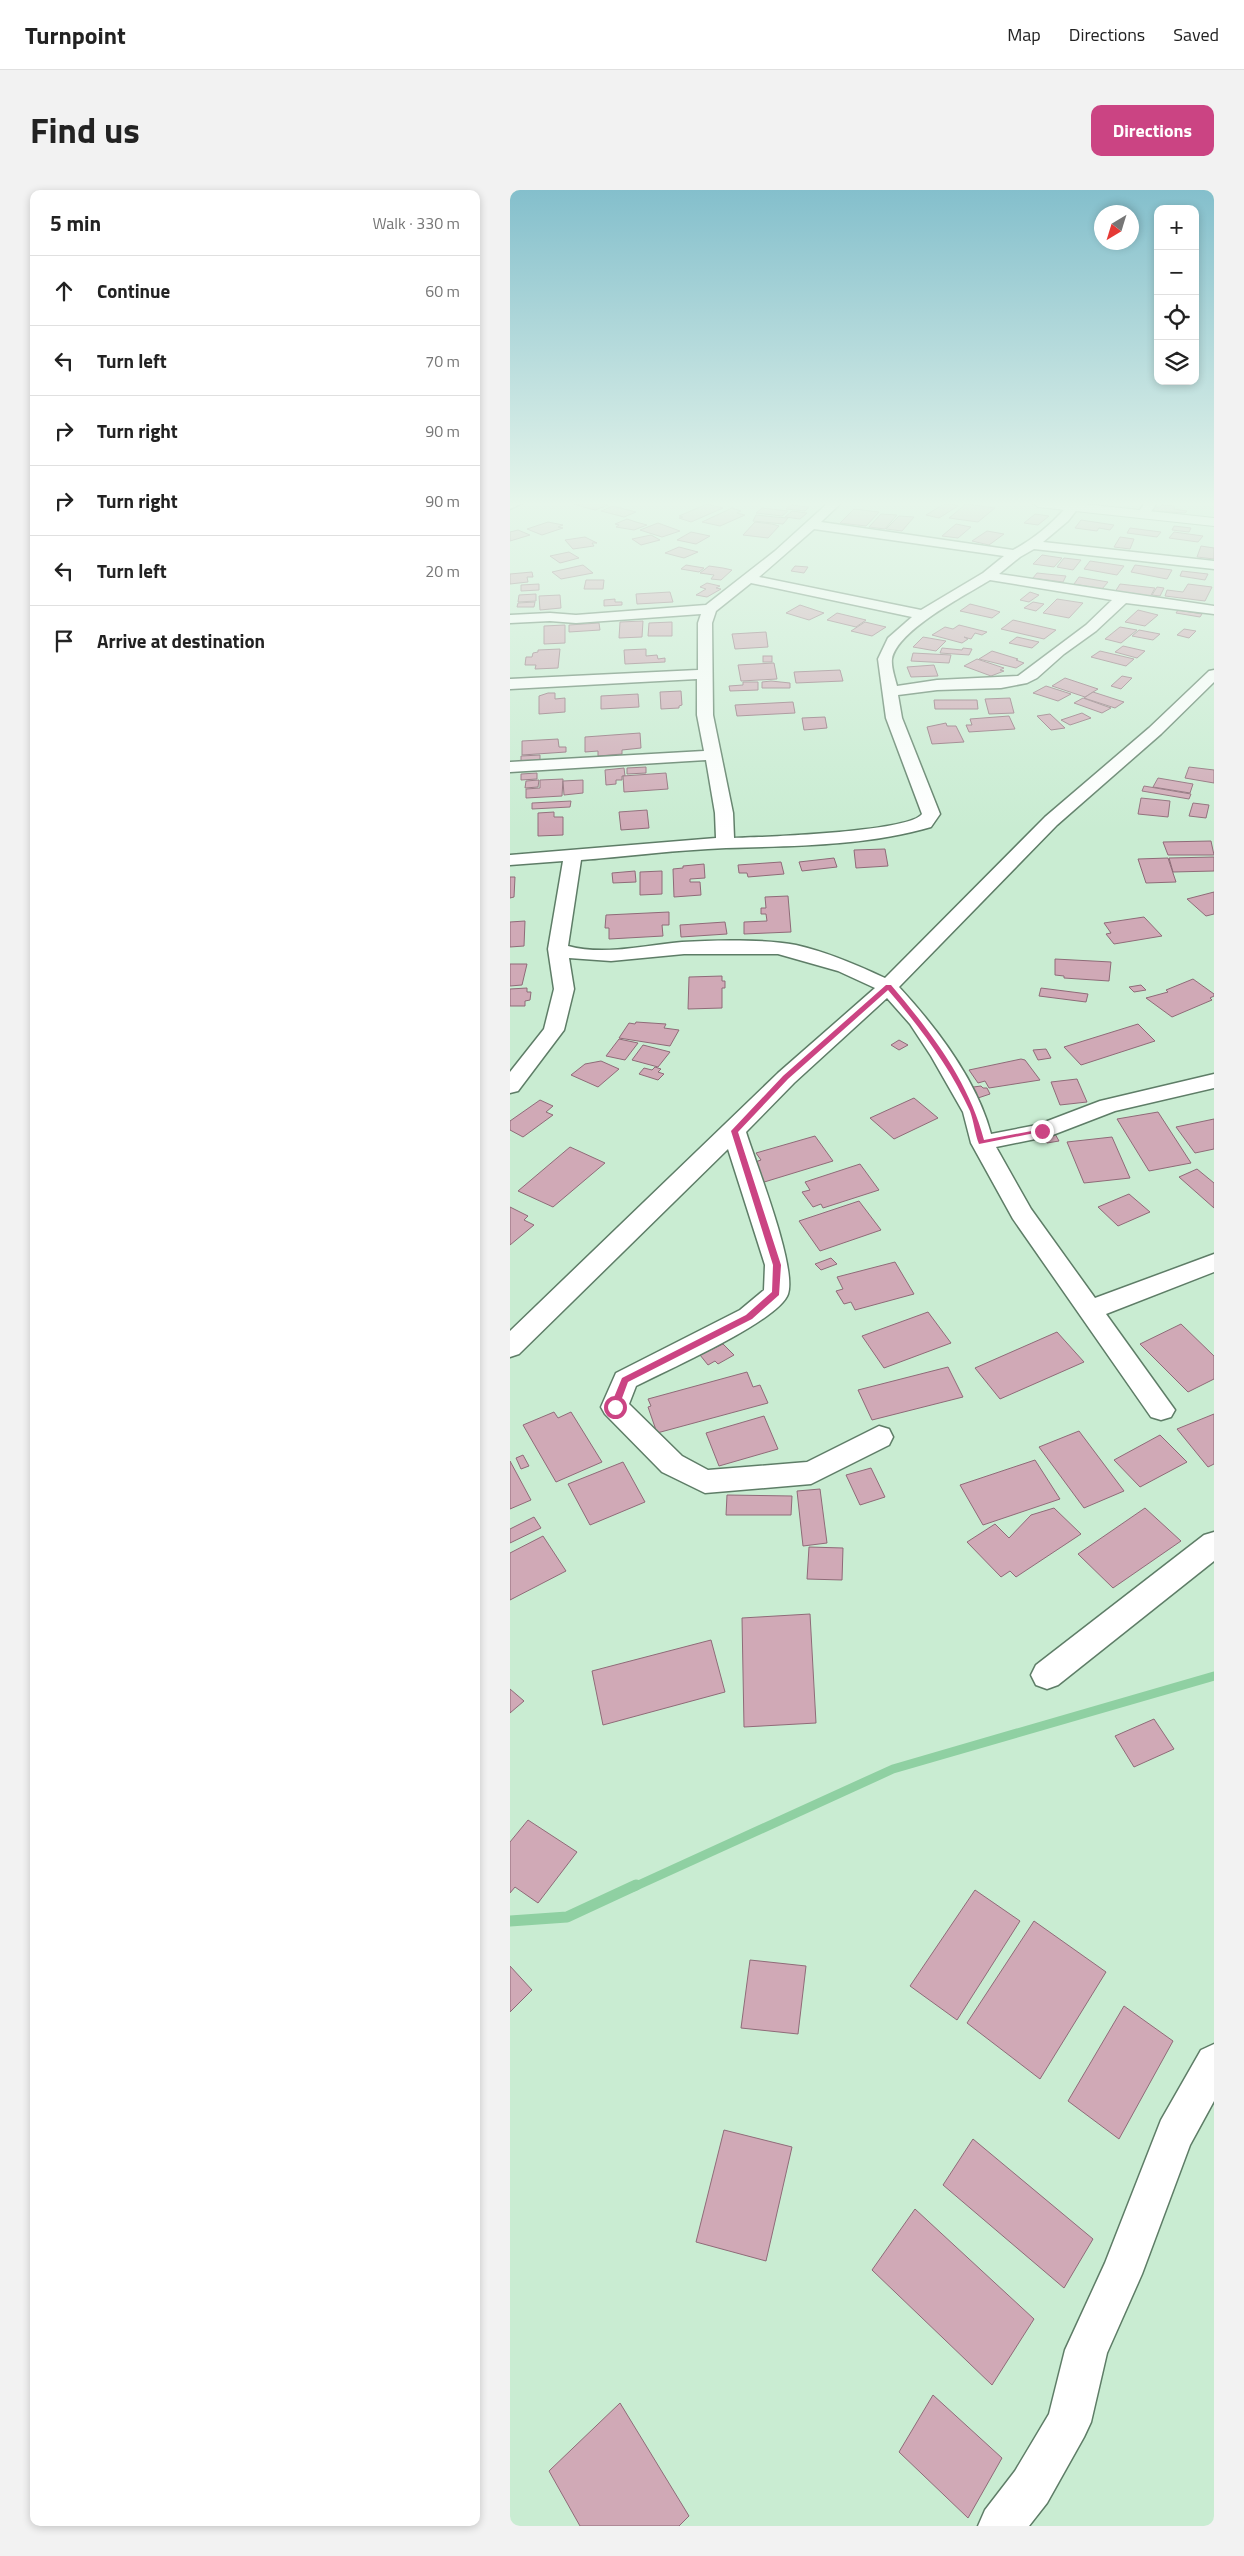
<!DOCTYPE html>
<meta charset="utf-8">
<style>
:root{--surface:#fff;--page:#f2f2f2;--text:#222;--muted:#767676;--line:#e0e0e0;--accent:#cb4483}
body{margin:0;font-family:"Titillium Web",sans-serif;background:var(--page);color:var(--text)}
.controls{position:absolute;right:15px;top:15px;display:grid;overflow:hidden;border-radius:10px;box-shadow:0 2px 8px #0003}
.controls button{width:45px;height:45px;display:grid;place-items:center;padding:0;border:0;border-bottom:1px solid var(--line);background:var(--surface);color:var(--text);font:25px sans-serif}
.compass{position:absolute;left:584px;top:15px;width:45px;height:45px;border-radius:50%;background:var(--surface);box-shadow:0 2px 8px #0003;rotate:218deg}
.stop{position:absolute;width:15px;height:15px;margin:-11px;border:4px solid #cb4483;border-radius:50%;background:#fff}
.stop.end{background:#cb4483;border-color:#fff;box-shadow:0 1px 5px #0008}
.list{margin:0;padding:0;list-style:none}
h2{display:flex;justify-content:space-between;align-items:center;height:65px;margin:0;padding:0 20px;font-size:21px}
h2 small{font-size:16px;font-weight:400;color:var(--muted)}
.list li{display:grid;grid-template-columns:32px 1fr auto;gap:15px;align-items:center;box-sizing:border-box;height:70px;padding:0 20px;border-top:1px solid var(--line)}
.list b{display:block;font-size:19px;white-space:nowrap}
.list em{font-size:16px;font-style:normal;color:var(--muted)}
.icon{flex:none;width:28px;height:28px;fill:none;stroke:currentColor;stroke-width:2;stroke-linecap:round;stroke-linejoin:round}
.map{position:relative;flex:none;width:704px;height:2336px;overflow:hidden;border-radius:10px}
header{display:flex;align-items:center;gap:30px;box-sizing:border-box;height:70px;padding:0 25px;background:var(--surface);border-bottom:1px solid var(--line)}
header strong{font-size:24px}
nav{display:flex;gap:28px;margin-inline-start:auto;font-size:18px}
.intro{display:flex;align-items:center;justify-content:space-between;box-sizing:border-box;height:120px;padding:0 30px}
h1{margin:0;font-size:35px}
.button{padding:12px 22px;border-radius:10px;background:var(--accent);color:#fff;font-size:18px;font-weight:700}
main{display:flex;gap:30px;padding:0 30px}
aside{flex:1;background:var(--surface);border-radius:10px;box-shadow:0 2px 8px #0003}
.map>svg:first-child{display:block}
</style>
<header>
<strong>Turnpoint</strong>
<nav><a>Map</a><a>Directions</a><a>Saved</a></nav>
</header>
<div class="intro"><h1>Find us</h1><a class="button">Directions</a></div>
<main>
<aside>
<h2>5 min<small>Walk · 330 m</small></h2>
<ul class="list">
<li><svg class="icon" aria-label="ahead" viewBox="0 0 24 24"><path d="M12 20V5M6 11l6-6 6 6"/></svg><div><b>Continue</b></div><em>60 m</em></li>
<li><svg class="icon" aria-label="left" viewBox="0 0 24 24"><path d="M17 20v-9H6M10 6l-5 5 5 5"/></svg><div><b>Turn left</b></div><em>70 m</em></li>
<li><svg class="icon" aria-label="right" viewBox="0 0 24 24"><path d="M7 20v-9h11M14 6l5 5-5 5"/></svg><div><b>Turn right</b></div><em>90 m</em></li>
<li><svg class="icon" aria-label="right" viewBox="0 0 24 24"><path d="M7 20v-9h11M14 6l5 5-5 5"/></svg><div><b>Turn right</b></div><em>90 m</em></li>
<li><svg class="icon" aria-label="left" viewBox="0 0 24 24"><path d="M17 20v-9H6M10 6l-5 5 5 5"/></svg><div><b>Turn left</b></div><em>20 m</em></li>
<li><svg class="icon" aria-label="arrive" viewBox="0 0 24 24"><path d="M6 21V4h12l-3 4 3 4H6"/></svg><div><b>Arrive at destination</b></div></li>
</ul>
</aside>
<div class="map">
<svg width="704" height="2336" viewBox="0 0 704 2336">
<rect width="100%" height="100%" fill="#c9ecd2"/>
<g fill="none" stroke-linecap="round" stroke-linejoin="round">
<path stroke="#8fd0a2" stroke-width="9" d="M124,1697L383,1579L704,1486"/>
<path stroke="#8fd0a2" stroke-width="11" d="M0,1731L57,1727L126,1695"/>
</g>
<g fill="#d0a9b6" stroke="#8f6b78">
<path d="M91,313L98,315L85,320L63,314Z"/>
<path d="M436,313L448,316L429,328L416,325Z"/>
<path d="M197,314L213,318L181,332L169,328L173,327L169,326Z"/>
<path d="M456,314L485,318L468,332L439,328Z"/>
<path d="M281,315L299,317L295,321L276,319Z"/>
<path d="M652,315L665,316L664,319L677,321L675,323L641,321L644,317H650Z"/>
<path d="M103,316L126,322L114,327L91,321Z"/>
<path d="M222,318L231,321L227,323L235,325L210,336L192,332Z"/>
<path d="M252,318L278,321L272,326L246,323Z"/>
<path d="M344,319L369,322L356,336L330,333Z"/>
<path d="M282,321L297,323L290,329L275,327Z"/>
<path d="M371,324L387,325L375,339L359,337Z"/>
<path d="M525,324L539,326L528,335L514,333Z"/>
<path d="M246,325L265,327L278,328L273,334L243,331Z"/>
<path d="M389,326L404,327L392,341L376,339Z"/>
<path d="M117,329L126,332L137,335L124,340L106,337L109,335L105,334Z"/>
<path d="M571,330L604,335L600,340L589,338L587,341L565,338Z"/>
<path d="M38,332L53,335L48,337L53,338L32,345L17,339Z"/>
<path d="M245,332L262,334L269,336L258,348L233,345Z"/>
<path d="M148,333L170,341L152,347L130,340Z"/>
<path d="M446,334L461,337L448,348L432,346Z"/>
<path d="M664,336L681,338L679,342L662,340Z"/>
<path d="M620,338L651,342L647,347L617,343Z"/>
<path d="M8,340L20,345L0,351V342Z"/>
<path d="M477,341L494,344L479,355L462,351Z"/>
<path d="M181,342L200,346L186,354L167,350Z"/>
<path d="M664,342L693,346L688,352L659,348Z"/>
<path d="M141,345L150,350L131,355L122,349Z"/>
<path d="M75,347L87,353H82L84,356L63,359L55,350Z"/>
<path d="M610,347L624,349L620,359L604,357Z"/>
<path d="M691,356L704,358V369L687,367Z"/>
<path d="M169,357L188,362L174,368L155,363Z"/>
<path d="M59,362L69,368L50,373L40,366Z"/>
<path d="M532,365L552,368L544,377L523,374Z"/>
<path d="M554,368L571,370L563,380L547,377Z"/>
<path d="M580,371L614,376L607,385L574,379Z"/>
<path d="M73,375L83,383L51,389L42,382Z"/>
<path d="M176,375L194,378L189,382L171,379Z"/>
<path d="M625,375L662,380L657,389L621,382Z"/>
<path d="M199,376L213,378L222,380L211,390L201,389L204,385L190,383Z"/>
<path d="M285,376L298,377L294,383L281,381Z"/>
<path d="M672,381L698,384L695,390L670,386Z"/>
<path d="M22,382L23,387H17L18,392L0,394V384Z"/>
<path d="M527,383L556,386L553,392L523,388Z"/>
<path d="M569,387L598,392L592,399L564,394Z"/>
<path d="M76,390H94L93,399H74Z"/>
<path d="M197,393L210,396L206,398L211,399L197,407L186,405L196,399L190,397Z"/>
<path d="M29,394V400L11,401V395Z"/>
<path d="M610,394L645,398L640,407L605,402Z"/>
<path d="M678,394L702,397L695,411L655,406L657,400L673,402Z"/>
<path d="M647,397L654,398L650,406L642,405Z"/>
<path d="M160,402L163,412L127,414L126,404Z"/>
<path d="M520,402L529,405L519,412L510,410Z"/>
<path d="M26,404V411L8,412L9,405Z"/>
<path d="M50,405L51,418L30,420L29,406Z"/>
<path d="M105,409V412H112V415L94,416V410Z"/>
<path d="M547,409L573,413L559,428L533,423Z"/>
<path d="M25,412L24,417H7L8,413Z"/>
<path d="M523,412L534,414L526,421L514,418Z"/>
<path d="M460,414L484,420L490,422L482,428L450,421Z"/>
<path d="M290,415L314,423L299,430L276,423Z"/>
<path d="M628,420L648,425L635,436L615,432Z"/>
<path d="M668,420L692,424L690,427L666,423Z"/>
<path d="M327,423L356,430L346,437L317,430Z"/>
<path d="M503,430L546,440L534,449L491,439Z"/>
<path d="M133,431L132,447L109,448L110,432Z"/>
<path d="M162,432V446H138L139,433Z"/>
<path d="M355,432L376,437L362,446L341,441Z"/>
<path d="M89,433L90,440L59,442V435Z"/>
<path d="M55,435V453L34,454V436Z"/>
<path d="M449,435L477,442L472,445L465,443L461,449L454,447L458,449L452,453L422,445L435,437L443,439Z"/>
<path d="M610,437L627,440L611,453L595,449Z"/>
<path d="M674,439L686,441L679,448L667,445Z"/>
<path d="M629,440L650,444L643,450L622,446Z"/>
<path d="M256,442L258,457L225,459L222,444Z"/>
<path d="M413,447L436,451L426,461L403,457Z"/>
<path d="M507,447L529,452L522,458L499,453Z"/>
<path d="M613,456L635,461L627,468L605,462Z"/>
<path d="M432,458L452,460L453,458L462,459L459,465L430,463Z"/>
<path d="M50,459L48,478L25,479L26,475H15L16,467H22L23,463L28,462V460Z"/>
<path d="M136,459V466L147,465L148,469L155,468V472L115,474L114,460Z"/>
<path d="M482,461L508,469L506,470L514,473L506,478L469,469Z"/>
<path d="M590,461L624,469L616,476L581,467Z"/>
<path d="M403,463L441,465L439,473L401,471Z"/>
<rect x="253" y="466" width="9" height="6"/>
<path d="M467,469L494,478L490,480L494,481L481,486L454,476Z"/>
<path d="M264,473L267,489L231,491L228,475Z"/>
<path d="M424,475L428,486L401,487L397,477Z"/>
<path d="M330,480L333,491L286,493L284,482Z"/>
<path d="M612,486L622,488L611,499L601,496Z"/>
<path d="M555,488L588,499L575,507L542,496Z"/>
<path d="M261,491L280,493V498H252V492Z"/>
<path d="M233,492H248V500L220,501L219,496L233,495Z"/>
<path d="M536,496L561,504L548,511L523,503Z"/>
<path d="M171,501L172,515L169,516V518L151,519L150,502Z"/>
<path d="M583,502L614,512L605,518L574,508Z"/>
<path d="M38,503H45V509L55,508V522L29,524V506Z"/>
<path d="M128,504L129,517L91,519V506Z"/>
<path d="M500,508L504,523L479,524L475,509Z"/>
<path d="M573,508L601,518L592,523L564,513Z"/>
<path d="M424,510H467L468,519H425Z"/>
<path d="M283,512L285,523L227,526L225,515Z"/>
<path d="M572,523L581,528L560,535L551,530Z"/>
<path d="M540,524L555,538L541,540L527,526Z"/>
<path d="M499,526L505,539L459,542L456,535H462L460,529Z"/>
<path d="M315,527L317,538L294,540L292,528Z"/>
<path d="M436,533L437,536H446L454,552L422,554L417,537Z"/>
<path d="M130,543L131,558L112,560V564L88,566V561L75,562V547Z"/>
<path d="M48,549L49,557H56V562L12,565V551Z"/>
<path d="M30,565V571L11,572V566Z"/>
<path d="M136,577V583L117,584V578Z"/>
<path d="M679,577L704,580V593L675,588Z"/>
<path d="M114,578L115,586H112V590H106V594L96,595L95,580Z"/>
<path d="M27,583V589L11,590V584Z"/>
<path d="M156,583L158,599L114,602L113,586Z"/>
<path d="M648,588L683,594L680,603L643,597Z"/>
<path d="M53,589L52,606L16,608V599L30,598V590Z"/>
<path d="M29,590L28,597L15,598L16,591Z"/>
<path d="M73,590V603L54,605L53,591Z"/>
<path d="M634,596L681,604L679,609L632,601Z"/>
<path d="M631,608L660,611L658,627L628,624Z"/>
<path d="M61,611L60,617L22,619V613Z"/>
<path d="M683,613L699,615L696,628L679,626Z"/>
<path d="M137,620L139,638L111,640L109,622Z"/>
<path d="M44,622V627H53V645L28,646V623Z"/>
<path d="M701,651L704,665H658L653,652Z"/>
<path d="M375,659L378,676L346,678L344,660Z"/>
<path d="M704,667V681L663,682L659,668Z"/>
<path d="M324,668L327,677L292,681L289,672Z"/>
<path d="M658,668L666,692L636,693L628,669Z"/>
<path d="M271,672L274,684L238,687L237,683H229L228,675Z"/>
<path d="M194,674L195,688L180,689V692H190L191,705L164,707L163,679L173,678V676Z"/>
<path d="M125,681L126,692L103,693L102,683Z"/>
<path d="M152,681V704L130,705V682Z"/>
<path d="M0,687H5L4,707L0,708Z"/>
<path d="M704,702V724L696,726L677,709Z"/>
<path d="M278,706L281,742L234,744V732L257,731L256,724H251V718H256L255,707Z"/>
<path d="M159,722V735H152L153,746L99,749V738H95L96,725Z"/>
<path d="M634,727L652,746L604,754L596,744L601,743L594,733Z"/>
<path d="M15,731L14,756L0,757V732Z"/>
<path d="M215,732L217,744L171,747L170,735Z"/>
<path d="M545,769L601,772L599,791L554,788V786L545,785Z"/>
<path d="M0,774H17L12,795L0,796Z"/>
<path d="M212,786V791H215V798H212V818L178,819L179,787Z"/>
<path d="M683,789L704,804V806L700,808L702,810L662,827L636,808L658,802L656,800Z"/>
<path d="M631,795L636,800L624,802L619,797Z"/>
<path d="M17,798V802H21L20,810L15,811V816H0V799Z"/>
<path d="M531,798L578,804L576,812L529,806Z"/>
<path d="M126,832L156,834L154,838L169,840L160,856L109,848L119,833L125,834Z"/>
<path d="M628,834L645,851L571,875L554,857Z"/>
<path d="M109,849L128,853L115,870L96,866Z"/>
<path d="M389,850L398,855L389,860L381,855Z"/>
<path d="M133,855L160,862L148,877L122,870Z"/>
<path d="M536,859L541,868L528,870L523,860Z"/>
<path d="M511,869L515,870L530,890L479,898L475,891L468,893L459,880Z"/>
<path d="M91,871L109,879L88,897L61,885L75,874Z"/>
<path d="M145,877L151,879L148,882L154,884L148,890L129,884L134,878L142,880Z"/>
<path d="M567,889L577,912L550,915L541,892Z"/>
<path d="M471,896L473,898H477L480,904L462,910L456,898Z"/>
<path d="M404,908L428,928L384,949L360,928Z"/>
<path d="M30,910L43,916L36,922L43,925L13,947L0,940V931Z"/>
<path d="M648,922L681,973L639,981L607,929Z"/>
<path d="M704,929V959L685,963L666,937Z"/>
<path d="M544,942L549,951L537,953L531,944Z"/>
<path d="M305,946L323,971L251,993L239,974L251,970L246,963Z"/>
<path d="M602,947L620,988L574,993L557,952Z"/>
<path d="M60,957L95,973L43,1017L8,1001Z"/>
<path d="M350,974L369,1000L313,1018L311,1014L303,1017L292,1002L300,1000L295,992Z"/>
<path d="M687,979L704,993V1018L669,987Z"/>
<path d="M619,1004L640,1022L608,1036L588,1017Z"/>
<path d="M349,1011L371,1040L310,1061L289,1031Z"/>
<path d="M0,1017L18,1026L14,1030L24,1035L0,1055Z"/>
<path d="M321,1068L327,1074L311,1080L305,1074Z"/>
<path d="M385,1072L404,1104L345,1120L341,1112L334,1114L326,1101L333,1099L327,1087Z"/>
<path d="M418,1122L441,1153L374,1178L352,1146Z"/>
<path d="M671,1134L704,1166V1189L678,1202L630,1154Z"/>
<path d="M547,1142L574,1172L490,1209L465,1178Z"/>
<path d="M213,1154L224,1165L208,1174L205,1171L198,1175L190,1165Z"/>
<path d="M438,1177L453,1207L362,1230L348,1200Z"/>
<path d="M237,1182L243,1197L250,1195L258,1213L147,1243L138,1217L141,1216L138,1209Z"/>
<path d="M44,1222L48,1228L61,1222L92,1272L46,1292L13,1235Z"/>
<path d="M704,1224V1274L698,1277L667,1239Z"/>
<path d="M254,1226L268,1259L209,1276L196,1243Z"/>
<path d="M569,1241L614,1301L574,1318L529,1257Z"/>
<path d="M650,1245L677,1272L630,1297L604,1270Z"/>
<path d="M13,1265L19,1276L11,1279L6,1268Z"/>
<path d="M525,1270L550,1309L473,1335L450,1295Z"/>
<path d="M0,1271L21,1310L0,1319Z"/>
<path d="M113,1272L135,1312L80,1335L58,1294Z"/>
<path d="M361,1278L375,1307L350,1315L336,1285Z"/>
<path d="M310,1299L317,1353L293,1356L287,1301Z"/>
<path d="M217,1305L282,1306L281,1325H216Z"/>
<path d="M544,1318L571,1344L506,1387L500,1381L491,1387L457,1352L485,1334L499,1348L521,1325Z"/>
<path d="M635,1318L671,1351L603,1398L568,1364Z"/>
<path d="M24,1327L31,1338L0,1353V1339Z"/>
<path d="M33,1346L56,1381L0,1410V1363Z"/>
<path d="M299,1357L333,1358L332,1390L297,1389Z"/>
<path d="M300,1424L306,1533L234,1537L232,1428Z"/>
<path d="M201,1450L215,1502L93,1535L82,1481Z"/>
<path d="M0,1499L14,1511L0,1523Z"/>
<path d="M644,1529L664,1559L624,1577L605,1546Z"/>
<path d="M18,1630L67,1662L28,1713L5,1697L0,1703V1652Z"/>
<path d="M465,1700L510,1731L447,1830L400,1796Z"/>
<path d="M524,1731L596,1782L530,1889L457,1833Z"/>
<path d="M240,1770L296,1776L288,1844L231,1838Z"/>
<path d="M0,1776L22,1800L0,1822Z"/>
<path d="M614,1816L663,1851L609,1949L558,1911Z"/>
<path d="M214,1940L282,1957L256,2071L186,2052Z"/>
<path d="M463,1949L583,2049L554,2098L433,1995Z"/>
<path d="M405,2019L524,2129L482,2195L362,2080Z"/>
<path d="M423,2205L492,2268L458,2328L389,2262Z"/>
<path d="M110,2213L179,2326L169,2336H70L39,2281Z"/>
</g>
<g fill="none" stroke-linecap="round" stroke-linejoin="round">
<defs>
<g id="minor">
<path d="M0,313H12L0,319Z"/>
<path d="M318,313H331L311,332L503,360C524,349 543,333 559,314H567L569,317L558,331L533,352L704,371V379L524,359L510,367L489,384L704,416V424L616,413L586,441L554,464L527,488L517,493L491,498L427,500L388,505L392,528L430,624L421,637C356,656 284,656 216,658C168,660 119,666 71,670L58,756C94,766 136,755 172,752C204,750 255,749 286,755C317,762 347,775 375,788L535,627L639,538L699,481L704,480V492L651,544L547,635L389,797C426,837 467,891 481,944L527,935L590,911L704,884V898L605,921L540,946L486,957L521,1019L585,1108L704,1064V1082L596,1124L665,1220L661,1227L651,1230L641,1227L503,1029L461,953L453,922L421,866L400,834L377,808L284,893L236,942C246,974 287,1077 278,1104C269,1131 155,1181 126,1196L119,1214L172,1266L198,1280L297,1272L369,1236L379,1239L383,1247L379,1255L301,1294L195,1303L152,1282L95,1224L91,1217L106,1183L230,1120L254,1100L255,1075L218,959L9,1164L0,1167V1141L268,883L365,798L328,781L268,764H174L101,771L59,768L64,799L54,840L8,901L0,903V882L34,839L44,799L38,759L53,671L0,675V665L206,648L205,623L196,570L0,582V572L194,561L187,525V489L0,499V489L188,480V433L191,424L66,433L40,431L0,433V425L40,423L66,425L196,415L265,361ZM304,339L494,366L473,383L411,420L249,387ZM480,390L602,410L576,435L508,486L427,490L387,496C385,488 381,477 382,469C387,440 456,405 480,390ZM241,393L402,427L378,448L368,469L376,528L412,624C400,642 252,647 224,648L223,623L203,525L202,433L206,421Z"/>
<path d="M635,313H647L637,327H629L627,324Z"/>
<path d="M704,1342V1371L548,1495L537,1499L526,1495L521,1485L526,1475L694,1345Z"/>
<path d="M704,1854V1911L680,1955L632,2084L597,2163L581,2232L574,2247L537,2313L519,2336H468L475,2320L505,2281L539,2224L555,2160L595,2073L651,1930L691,1860Z"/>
</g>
<path id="tertiary" d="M522,313H564L704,328V336L528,317Z"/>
</defs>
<use href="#minor" stroke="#5e7d67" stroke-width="3"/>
<use href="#tertiary" stroke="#5e7d67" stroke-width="2"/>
<use href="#minor" fill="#fff" fill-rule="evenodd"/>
<use href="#tertiary" fill="#fff" fill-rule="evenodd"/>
</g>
<linearGradient id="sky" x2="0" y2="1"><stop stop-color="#84bfcc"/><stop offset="0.49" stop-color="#e7f6eb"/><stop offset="1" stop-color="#e7f6eb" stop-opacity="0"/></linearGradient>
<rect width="704" height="640" fill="url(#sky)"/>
<path fill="#cb4483" d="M376,795H381C420,841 459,891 474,950L532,939L535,941L469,954C465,944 464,932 460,921C440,877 410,837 378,800L278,889L228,942L271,1075L269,1105L242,1129L118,1192L108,1219H102L100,1217L112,1188L236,1125L262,1102L263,1075L221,941L273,886Z"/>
</svg>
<div class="controls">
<button>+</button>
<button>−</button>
<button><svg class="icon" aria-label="locate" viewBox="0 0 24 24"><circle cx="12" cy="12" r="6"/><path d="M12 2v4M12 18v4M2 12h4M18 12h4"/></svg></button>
<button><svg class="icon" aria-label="layers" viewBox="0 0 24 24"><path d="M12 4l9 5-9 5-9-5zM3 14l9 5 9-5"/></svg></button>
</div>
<svg class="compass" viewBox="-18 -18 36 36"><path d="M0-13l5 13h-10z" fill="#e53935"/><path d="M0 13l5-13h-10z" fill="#767676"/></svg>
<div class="stop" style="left:105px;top:1217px"></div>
<div class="stop end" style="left:532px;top:941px"></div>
</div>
</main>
